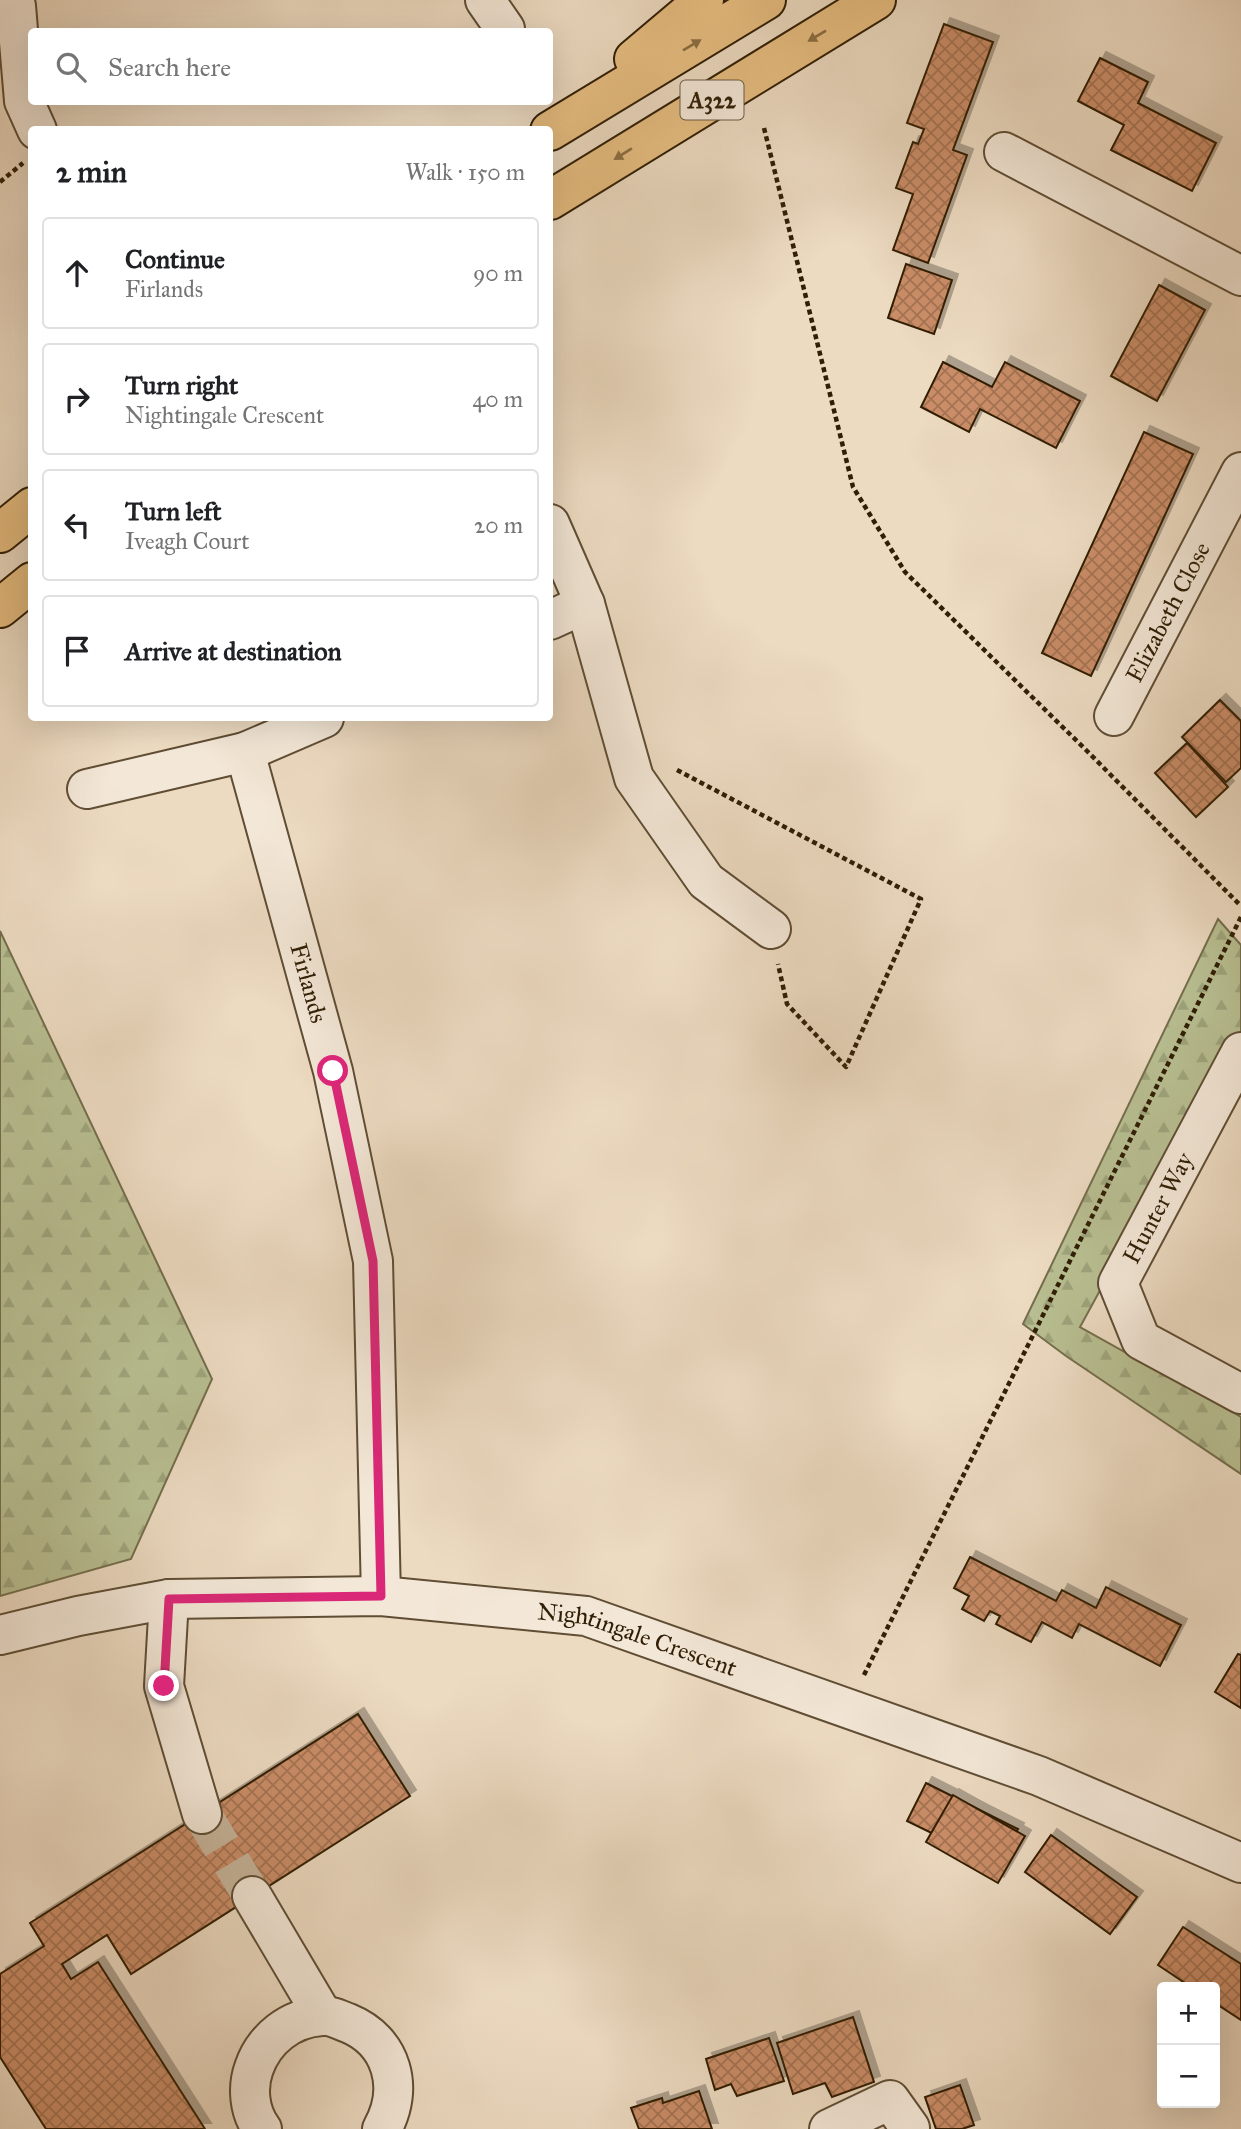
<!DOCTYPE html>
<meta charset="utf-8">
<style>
:root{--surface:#fff;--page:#f2f2f2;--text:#202124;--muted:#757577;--line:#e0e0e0}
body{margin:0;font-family:"IM FELL Great Primer",serif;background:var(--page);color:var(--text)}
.controls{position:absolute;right:21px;bottom:21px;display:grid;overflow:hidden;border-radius:7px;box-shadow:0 7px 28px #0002}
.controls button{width:63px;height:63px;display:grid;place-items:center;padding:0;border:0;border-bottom:2px solid var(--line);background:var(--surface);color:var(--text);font:35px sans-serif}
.stop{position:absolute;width:21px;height:21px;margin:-16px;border:5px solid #db2777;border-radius:50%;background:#fff}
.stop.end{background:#db2777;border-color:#fff;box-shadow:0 2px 7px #0008}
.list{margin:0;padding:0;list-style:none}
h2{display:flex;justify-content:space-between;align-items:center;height:91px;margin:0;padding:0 28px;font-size:30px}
h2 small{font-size:23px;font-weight:400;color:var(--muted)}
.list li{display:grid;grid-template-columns:46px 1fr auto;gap:21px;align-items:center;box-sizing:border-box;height:112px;margin:0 14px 14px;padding:0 14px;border:2px solid var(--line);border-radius:7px}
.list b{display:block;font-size:26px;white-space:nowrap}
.list p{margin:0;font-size:23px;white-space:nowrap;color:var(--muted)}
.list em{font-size:23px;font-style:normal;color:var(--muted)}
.icon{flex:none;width:38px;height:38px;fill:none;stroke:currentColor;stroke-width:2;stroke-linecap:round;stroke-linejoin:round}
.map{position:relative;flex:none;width:1241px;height:2129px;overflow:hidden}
.search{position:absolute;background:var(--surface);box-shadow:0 7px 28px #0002;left:28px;top:28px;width:525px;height:77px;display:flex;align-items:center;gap:18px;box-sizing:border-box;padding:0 24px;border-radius:7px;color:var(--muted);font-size:26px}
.panel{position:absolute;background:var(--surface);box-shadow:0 7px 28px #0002;left:28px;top:126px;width:525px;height:595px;border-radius:7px}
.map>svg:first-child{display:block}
</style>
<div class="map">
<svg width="1241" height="2129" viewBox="0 0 1241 2129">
<defs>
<pattern id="forest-firs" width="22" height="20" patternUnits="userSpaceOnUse" patternTransform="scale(1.75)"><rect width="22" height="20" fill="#b8bf92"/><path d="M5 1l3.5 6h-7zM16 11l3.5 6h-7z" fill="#9ea47c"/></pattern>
<pattern id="building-cross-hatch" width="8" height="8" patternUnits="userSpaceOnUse" patternTransform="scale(1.75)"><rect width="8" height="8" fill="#ca8d67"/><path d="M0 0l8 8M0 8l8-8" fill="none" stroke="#a47353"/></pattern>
<filter id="shadow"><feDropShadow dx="6" dy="-6" stdDeviation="0" flood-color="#0004"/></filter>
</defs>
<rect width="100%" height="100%" fill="#ecdac1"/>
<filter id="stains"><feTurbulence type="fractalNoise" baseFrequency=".00286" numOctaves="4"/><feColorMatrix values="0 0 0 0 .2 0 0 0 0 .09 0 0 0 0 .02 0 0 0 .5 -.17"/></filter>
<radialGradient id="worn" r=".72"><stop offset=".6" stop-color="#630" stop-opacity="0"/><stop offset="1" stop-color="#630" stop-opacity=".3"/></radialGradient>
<g fill="url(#forest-firs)" stroke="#746e4c" stroke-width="2">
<path d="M1218,919L1241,945V1032L1080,1327L1241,1417V1474L1066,1356L1023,1324Z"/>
<path d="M0,931L212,1379L131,1559L0,1596Z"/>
</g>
<g fill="url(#building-cross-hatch)" stroke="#301e05" stroke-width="2" filter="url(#shadow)">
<path d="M944,24L993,42L953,150L967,155L928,263L893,250L913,194L896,188L913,142L918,144L924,129L907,123Z"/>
<path d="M1100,58L1148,82L1138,103L1216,143L1192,191L1111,150L1124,125L1078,101Z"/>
<path d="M906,264L952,280L934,334L888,318Z"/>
<path d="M1159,285L1205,310L1157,401L1111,376Z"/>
<path d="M943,362L992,387L1005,362L1080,401L1056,448L980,409L969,432L921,407Z"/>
<path d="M1144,432L1193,454L1091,676L1042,653Z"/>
<path d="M1220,700L1241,721V768L1226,782L1182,737Z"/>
<path d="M1187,743L1228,787L1196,817L1155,773Z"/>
<path d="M970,1557L1056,1601L1062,1590L1096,1608L1106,1587L1181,1625L1160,1666L1079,1624L1072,1638L1042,1622L1031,1642L996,1624L1000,1616L990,1611L984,1621L962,1609L969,1596L954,1588Z"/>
<path d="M1238,1654L1241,1655V1708L1215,1692Z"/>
<path d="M358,1714L410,1796L131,1974L107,1935L62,1964L71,1979L98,1962L205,2129H46L0,2057V1974L44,1946L30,1923Z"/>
<path d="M926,1783L1018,1829L999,1866L907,1821Z"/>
<path d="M953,1795L1025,1836L998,1883L926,1842Z"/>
<path d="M1051,1835L1137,1897L1110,1934L1025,1872Z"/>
<path d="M1183,1927L1241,1964V2020L1215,2003V1987H1191L1158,1965Z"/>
<path d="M853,2017L874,2082L832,2097L825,2083L793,2094L777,2043Z"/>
<path d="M769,2038L784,2081L737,2096L731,2084L715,2090L706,2059Z"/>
<path d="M960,2085L974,2125L962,2129H936L925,2097Z"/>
<path d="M699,2091L712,2129H639L631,2108L662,2098L663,2103Z"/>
</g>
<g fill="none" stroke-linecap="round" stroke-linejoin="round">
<path stroke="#c6b49b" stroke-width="38" stroke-dasharray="38 19" stroke-linecap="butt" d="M202,1814L252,1896"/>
<defs>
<g id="street">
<path d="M485,0L505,29"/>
<path d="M16,6L24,101L37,130"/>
<path d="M1004,152L1241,276"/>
<path d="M550,524L585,604"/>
<path d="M550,620L585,604L634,778L706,881L771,929"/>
<path id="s1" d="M1114,716L1241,472"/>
<path d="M245,752L324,718"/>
<path id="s2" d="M87,789L245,752L333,1071L373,1261L381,1596"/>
<path d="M1241,1052L1118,1283L1141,1340L1241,1394"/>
<path d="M169,1599L164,1686L202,1814"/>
<path id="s3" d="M0,1635L78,1616L169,1599L381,1596L586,1616L1039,1776L1241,1863"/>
<path d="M252,1896L323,2016"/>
<path d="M262,2129C249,2112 247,2087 254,2068C264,2039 290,2018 322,2016C330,2015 340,2020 348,2023C392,2041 405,2088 382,2129"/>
<path d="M829,2129L890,2100L910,2128"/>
</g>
<g id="highway">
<path d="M634,59L704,0"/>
<path d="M550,131L766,0"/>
<path d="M550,200L876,0"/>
<path d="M0,533L32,507"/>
<path d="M0,608L32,582"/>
</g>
</defs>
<use href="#street" stroke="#5f4d34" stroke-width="42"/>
<use href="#highway" stroke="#301e05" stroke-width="42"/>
<g stroke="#301e05" stroke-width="4.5" stroke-dasharray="5 3.5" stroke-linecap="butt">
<path d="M764,128L853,487L905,572L1086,750L1241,906"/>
<path d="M0,182L23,163"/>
<path d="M677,770L921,899L846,1067L787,1004L778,964"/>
<path d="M864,1675L1241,917"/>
</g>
<use href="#street" stroke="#f3e7d7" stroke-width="38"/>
<use href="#highway" stroke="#e6bd80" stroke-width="38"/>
</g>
<defs><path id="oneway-solid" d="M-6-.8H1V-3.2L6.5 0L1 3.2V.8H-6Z" transform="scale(1.75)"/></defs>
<g fill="#8b6e42">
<use href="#oneway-solid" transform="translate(817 36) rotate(149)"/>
<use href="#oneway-solid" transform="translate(692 45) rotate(-31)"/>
<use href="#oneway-solid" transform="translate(623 154) rotate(148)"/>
</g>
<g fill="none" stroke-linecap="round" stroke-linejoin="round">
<path stroke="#db2777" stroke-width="9" d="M164,1686L169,1599L381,1596L373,1261L333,1071"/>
</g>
<g text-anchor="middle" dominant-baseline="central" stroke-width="5" stroke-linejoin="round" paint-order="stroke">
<rect fill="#f3e7d7" stroke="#6a5a44" stroke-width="2" x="680.5" y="80.5" width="63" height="39" rx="5"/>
<g font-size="23" font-weight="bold" fill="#301e05">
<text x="712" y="100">A322</text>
</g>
<g font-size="24" fill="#301e05" stroke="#f3e7d7">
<text stroke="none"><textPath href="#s1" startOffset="117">Elizabeth Close</textPath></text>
<text stroke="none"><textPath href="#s2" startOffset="402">Firlands</textPath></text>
<text transform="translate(1158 1208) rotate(-62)">Hunter Way</text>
<text stroke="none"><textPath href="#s3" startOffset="646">Nightingale Crescent</textPath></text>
</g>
</g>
<rect width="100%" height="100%" filter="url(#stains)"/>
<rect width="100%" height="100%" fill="url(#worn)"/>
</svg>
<div class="controls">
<button>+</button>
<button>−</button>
</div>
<div class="stop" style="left:333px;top:1071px"></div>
<div class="stop end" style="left:164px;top:1686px"></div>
<div class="search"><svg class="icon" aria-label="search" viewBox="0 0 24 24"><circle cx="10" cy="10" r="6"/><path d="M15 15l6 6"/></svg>Search here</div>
<section class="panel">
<h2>2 min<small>Walk · 150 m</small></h2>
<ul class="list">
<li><svg class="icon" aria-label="ahead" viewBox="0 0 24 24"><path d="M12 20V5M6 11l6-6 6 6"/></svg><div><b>Continue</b><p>Firlands</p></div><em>90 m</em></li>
<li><svg class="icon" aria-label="right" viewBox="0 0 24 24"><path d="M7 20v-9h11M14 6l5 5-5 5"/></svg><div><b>Turn right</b><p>Nightingale Crescent</p></div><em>40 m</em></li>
<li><svg class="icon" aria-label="left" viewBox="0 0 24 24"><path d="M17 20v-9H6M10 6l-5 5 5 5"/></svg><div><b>Turn left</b><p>Iveagh Court</p></div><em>20 m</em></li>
<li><svg class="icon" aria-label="arrive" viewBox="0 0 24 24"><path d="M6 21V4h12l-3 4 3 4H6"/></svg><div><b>Arrive at destination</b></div></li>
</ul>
</section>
</div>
